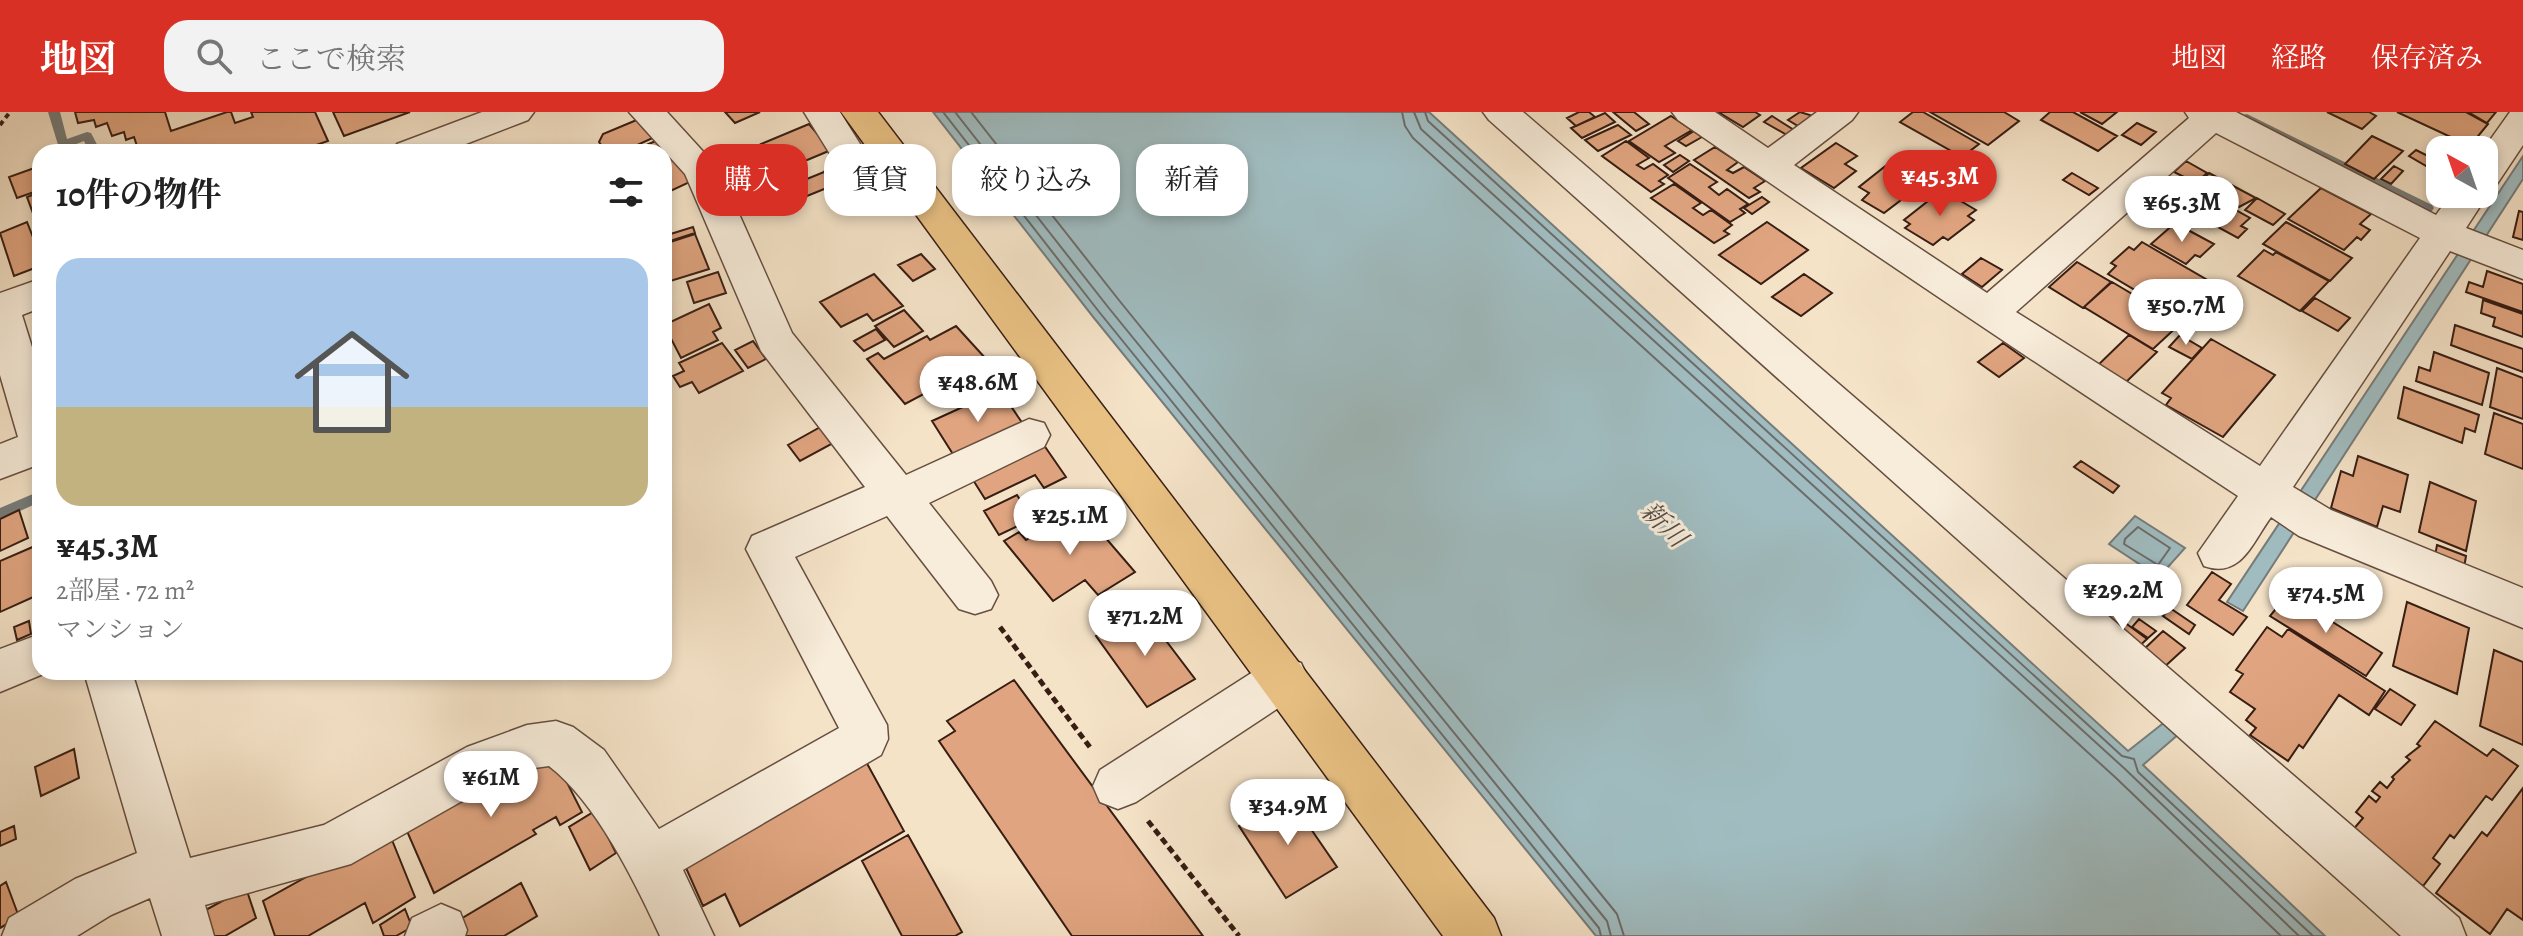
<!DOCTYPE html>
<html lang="ja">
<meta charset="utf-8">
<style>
:root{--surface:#fff;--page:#f2f2f2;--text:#222;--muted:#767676;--accent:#d93025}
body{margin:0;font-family:Alegreya,"Noto Serif JP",serif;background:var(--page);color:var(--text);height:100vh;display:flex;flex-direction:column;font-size:30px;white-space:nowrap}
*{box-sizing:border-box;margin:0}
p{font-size:26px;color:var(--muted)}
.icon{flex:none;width:44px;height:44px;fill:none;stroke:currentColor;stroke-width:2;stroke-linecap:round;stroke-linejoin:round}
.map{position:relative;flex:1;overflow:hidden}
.drawer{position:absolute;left:32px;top:32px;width:640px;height:536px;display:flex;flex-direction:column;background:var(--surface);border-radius:24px;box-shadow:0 4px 12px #0003}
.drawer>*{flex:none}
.guide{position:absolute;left:696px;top:32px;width:760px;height:72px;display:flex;gap:16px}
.needle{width:52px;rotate:320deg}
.controls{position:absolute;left:2426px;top:24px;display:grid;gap:16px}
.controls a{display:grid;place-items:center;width:72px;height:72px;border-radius:16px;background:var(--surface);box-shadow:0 4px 12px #0003;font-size:40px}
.price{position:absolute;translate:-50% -68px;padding:0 18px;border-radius:28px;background:#fff;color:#222;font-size:26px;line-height:52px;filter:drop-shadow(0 2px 4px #0008)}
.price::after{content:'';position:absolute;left:50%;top:48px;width:24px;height:18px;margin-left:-12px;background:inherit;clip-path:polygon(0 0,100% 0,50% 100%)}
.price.active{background:var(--accent);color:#fff}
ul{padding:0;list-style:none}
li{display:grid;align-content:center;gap:16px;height:424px;padding:0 24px}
li span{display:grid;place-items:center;height:248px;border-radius:24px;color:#555}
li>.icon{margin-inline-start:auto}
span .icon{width:144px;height:144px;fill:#fffc;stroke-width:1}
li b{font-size:34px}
h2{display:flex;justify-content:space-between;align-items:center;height:96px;padding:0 24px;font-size:34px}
.pill{padding:0 28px;border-radius:24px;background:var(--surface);box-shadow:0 4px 12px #0003;font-size:28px;line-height:72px}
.pill.active{background:var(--accent);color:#fff}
header{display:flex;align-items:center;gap:48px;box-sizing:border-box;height:112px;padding:0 40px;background:var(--accent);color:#fff}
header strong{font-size:38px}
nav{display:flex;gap:44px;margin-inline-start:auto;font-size:28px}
.search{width:560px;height:72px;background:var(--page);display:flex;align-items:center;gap:20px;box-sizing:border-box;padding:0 28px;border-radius:24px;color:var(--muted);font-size:30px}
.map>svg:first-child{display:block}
.water{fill:#a0bcc0;stroke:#767c7b;stroke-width:2}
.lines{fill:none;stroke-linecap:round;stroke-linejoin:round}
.shore{stroke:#6c6c6a;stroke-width:2}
.stream{fill:#767c7b;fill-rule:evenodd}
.building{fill:#e0a580;stroke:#371d13;stroke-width:2}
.minor-casing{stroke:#664e40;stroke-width:3}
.major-casing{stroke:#371d13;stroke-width:3}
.path-far1{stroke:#371d13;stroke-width:4;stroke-dasharray:5 4;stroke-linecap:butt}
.path{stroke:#371d13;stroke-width:5;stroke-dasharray:7 4;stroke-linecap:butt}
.minor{fill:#f8eddb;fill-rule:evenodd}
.major{fill:#eac284;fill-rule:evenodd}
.labels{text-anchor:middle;stroke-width:6;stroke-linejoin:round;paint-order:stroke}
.water-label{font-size:26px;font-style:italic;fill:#564d47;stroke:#f8eddb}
</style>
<header>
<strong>地図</strong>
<div class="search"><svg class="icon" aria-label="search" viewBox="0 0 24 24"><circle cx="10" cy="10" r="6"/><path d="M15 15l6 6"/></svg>ここで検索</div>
<nav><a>地図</a><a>経路</a><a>保存済み</a></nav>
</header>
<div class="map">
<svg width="2523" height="824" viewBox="0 0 2523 824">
<rect width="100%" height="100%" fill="#f5e3c8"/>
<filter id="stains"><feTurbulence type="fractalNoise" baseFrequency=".0025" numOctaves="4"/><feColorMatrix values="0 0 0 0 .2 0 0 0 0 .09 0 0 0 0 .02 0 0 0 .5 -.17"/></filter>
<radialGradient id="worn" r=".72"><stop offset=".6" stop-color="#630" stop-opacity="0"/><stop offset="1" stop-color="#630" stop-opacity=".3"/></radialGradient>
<path class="water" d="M933,0H1429L2128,639L2166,609L2180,621L2143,653L2325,824H1596L1094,206Z
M2523,44V67L2243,499L2227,490Z
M2135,404L2185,436L2159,465L2109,432Z"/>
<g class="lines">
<path class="shore" d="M943,0L1100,201L1599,816L1601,824
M955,0L1108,195L1607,809L1611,824
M971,0L1118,187L1617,802L1624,824
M1402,0L1405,14L1413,26L2116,666L2281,824
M1414,0L1421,17L2125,657L2299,824
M1425,0L1428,9L2122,644L2134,647L2138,660L2313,824
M2138,415L2170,436L2158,453L2124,432L2125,427Z"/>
<path class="stream" d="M48,0H60L67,27L87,20L91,21L101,40H89L84,29L63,37L59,36Z
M2247,2L2432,93L2434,96L2432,99H2424L2243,9V3Z
M40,379V390L0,408V396Z"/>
</g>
<path class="building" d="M75,0H165L171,19L227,0H231L235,11L253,5L251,0H315L328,29L296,40H139L134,25L126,28L124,20L112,24L107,11L96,15L94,8L78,11Z
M333,0H410L344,24Z
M725,0H760L735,11Z
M1579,0H1589L1595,5L1576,14L1567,6Z
M1613,0H1634L1649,12L1636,19Z
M1718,0H1755L1760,3L1743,15Z
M1800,0L1813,4L1798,14L1788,8Z
M1913,0H1923L1979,32L1962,45L1900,10Z
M1930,0H2004L2019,9L1988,33Z
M2050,0H2073L2117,24L2098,39L2041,8Z
M2080,0H2117L2102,12Z
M2327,0H2369L2376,4L2362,17Z
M2397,0H2466L2488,12L2470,34Z
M2468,0H2496L2487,11Z
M1605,1L1615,10L1582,26L1571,16Z
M1671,4L1692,18L1665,34L1675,41L1659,50L1629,29Z
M1772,4L1794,18L1787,23L1764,10Z
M639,7L655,25L622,40H606L599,30L603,22Z
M2137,11L2156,20L2141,33L2122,23Z
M809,12L831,38L781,59L761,32Z
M1618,13L1631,23L1598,39L1585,28Z
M1694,19L1702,25L1686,34L1678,29Z
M2372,24L2403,39L2374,67L2345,52Z
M658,28L692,69L664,82V40H630Z
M1626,29L1649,46L1637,53L1644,57L1653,52L1668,63L1659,69L1664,72L1651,80L1602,44Z
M1836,31L1857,44L1845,52L1856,59L1834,76L1801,56Z
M1715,35L1738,50L1727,58L1733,61L1744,55L1765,69L1754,76L1760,80L1749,86L1694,48Z
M2416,38L2440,50V62L2409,44Z
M1680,43L1689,49L1673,60L1664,53Z
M2186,49L2207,61L2196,71L2174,60Z
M1690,52L1717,70L1709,75L1719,83L1727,77L1748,92L1740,97L1745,101L1730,110L1668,66Z
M1888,52L1922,72L1884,101L1862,88L1869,81L1859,75Z
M40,54V78L17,86L9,65Z
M838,54L850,70L837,75L825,59Z
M2394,54L2403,59L2391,72L2381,67Z
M824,60L834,73L807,84L797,71Z
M2072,61L2098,76L2089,83L2063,68Z
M2209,61L2256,86L2239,95L2197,73Z
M1674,72L1701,91L1693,96L1703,103L1711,98L1732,113L1724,119L1729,122L1714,131L1651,86Z
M2171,72L2182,78L2189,72L2250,106L2241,114L2247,117L2238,126L2159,83Z
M2321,76L2371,102L2360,112L2370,118L2361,128L2357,125L2344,138L2288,107Z
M1942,78L1976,98L1968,104L1974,108L1948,128L1943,125L1933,133L1905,116L1910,112L1904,108Z
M40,80V102L34,104L27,85Z
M2151,82L2184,100L2168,114L2135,96Z
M1762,85L1769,90L1752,102L1744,96Z
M2257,86L2285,102L2273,113L2245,98Z
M2519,99L2523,100V128L2513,125Z
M27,110L40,143V154L14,164L0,121Z
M1767,110L1808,138L1761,172L1719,143Z
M2286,110L2352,146L2330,169L2263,132Z
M2175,111L2214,132L2200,145L2195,143L2186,152L2151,132Z
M693,115L695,121L664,131V124Z
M695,122L709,157L664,171V132Z
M2142,130L2216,173L2182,206L2108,162L2116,154L2111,151L2129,135L2134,138Z
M2264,138L2273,143L2276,140L2329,169L2300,199L2238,164Z
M921,142L935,157L913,169L898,153Z
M1981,146L2002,158L1982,175L1962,162Z
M2077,150L2111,170L2083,196L2049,175Z
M2487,159L2523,172V200L2466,180L2469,170L2483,175Z
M718,160L726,181L694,191L687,170Z
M874,162L903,194L873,209L867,202L841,215L820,190Z
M1804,162L1832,181L1801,204L1772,185Z
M2112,170L2181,211L2153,237L2084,195Z
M2315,186L2350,206L2338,219L2302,199Z
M2483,188L2523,202V225L2493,214L2495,206L2481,201Z
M709,192L721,216L713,220L718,228L681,246L664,213Z
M904,198L923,219L894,235L875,214Z
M2455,213L2523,237V260L2451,233Z
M956,214L997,259L983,266L976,259L951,273L948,269L905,292L867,247L878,241L884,247L927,224L930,228Z
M876,217L885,228L864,239L854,229Z
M2129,223L2157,240L2122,274L2094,257Z
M2180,223L2202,236L2192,247L2169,235Z
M2211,227L2275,263L2223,325L2166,293L2171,286L2162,281Z
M753,229L766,247L748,256L735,238Z
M722,231L743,259L699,281L692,270L680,275L673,264L684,259L679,251Z
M2003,231L2024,246L1999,265L1978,250Z
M2434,240L2489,261L2482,293L2416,269L2419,255L2430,259Z
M2497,256L2523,266V307L2490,295Z
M2404,275L2479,303L2475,320L2465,316L2462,331L2398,306Z
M1000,278L1025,315L956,347L932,309Z
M2494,301L2523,312V357L2485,342Z
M824,313L837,329L800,349L788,333Z
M1039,326L1066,365L1044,376L1035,363L985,387L968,360Z
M2358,344L2408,363L2400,400L2383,394L2377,415L2331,396L2341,359L2353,364Z
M2081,349L2119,374L2113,381L2074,355Z
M2430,370L2476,389L2466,439L2419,420Z
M1017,383L1032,407L999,423L984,399Z
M19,398L28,426L0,439V407Z
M1067,403L1073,411L1086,403L1135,460L1098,483L1085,468L1053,489L1004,429L1019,420L1026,428Z
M2437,433L2466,444L2464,456L2435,444Z
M35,434L40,453V482L0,500V449Z
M2212,460L2231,472L2219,488L2247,505L2233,523L2187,493Z
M2288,482L2382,541L2366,564L2270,504Z
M2407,490L2469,516L2457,582L2393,554Z
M2170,496L2195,513L2189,522L2163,504Z
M1142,497L1195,567L1147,595L1096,524Z
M2112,501L2147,527L2134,539L2100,512Z
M2139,507L2156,519L2148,526L2132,515Z
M29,509L31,522L17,528L14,515Z
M2267,515L2282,525L2288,517L2385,579L2369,603L2339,583L2303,636L2299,633L2288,649L2250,623L2256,616L2246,608L2255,597L2230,580L2243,562L2236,558Z
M2163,519L2185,536L2161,558L2139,542Z
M2494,538L2523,550V633L2480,614Z
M1014,568L1203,824H1072L939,629L955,619L947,609Z
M2390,577L2415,593L2401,613L2375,597Z
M2435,609L2487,644L2493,637L2518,654L2492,688L2486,684L2454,726L2450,723L2433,746L2440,752L2423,774L2351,720L2363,706L2356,700L2369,684L2376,690L2380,685L2372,679L2380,670L2387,676L2394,667L2392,665L2410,648L2406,645L2420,634L2417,632Z
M74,637L79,666L41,684L35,655Z
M554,645L582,700L560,713L556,705L533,718L536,722L434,781L406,717L503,655Z
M864,646L904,719L740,814L725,782L703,794L682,747Z
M2523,676V808L2507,797L2490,822L2436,781L2482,720L2487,724Z
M1289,685L1337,755L1286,786L1239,714Z
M595,699L616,741L590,758L569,715Z
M14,714L16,727L0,734V720Z
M908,723L962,820L955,824H902L862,749Z
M392,728L415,785L373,811L365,791L308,824H275L263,789L364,733Z
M6,770L19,805L0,816V774Z
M521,771L537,804L504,824H447L444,817Z
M246,776L256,806L225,824H210L202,800Z
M405,797L412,815L396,824H384L380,813Z"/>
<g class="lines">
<g class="minor-casing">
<path id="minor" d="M482,0H534L528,8L445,40H392L397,32Z
M629,0H667L719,57L792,221L906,363L1029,307L1044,311L1050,323L1044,335L929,391L991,469L998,483L991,497L975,502L959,497L887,404L795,445L887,613L888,627L881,643L683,758L714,824H660C635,770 596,690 549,654L527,657L501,667L351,752L205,793L214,824H162L150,786L111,803L77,824H2L9,806L75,767L137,741L84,560H132L190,746L324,713L467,635L527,613L556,609L573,615L604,638L659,717L839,616L746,437L752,424L865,375L761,239L685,62Z
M804,0H840L882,67L877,76L864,79L851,76Z
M1483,0H1523L2459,806L2466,824H2401L1489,8Z
M1672,0H1715L1768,36L1817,0H1858L1852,8L1794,53L1987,181L2189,6L2185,0H2236L2436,103L2451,82H2484L2483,38L2510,0H2523V33L2497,72L2484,75L2488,82L2466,116L2523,138V167L2450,139L2293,375L2331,398L2523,476V516L2299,424L2271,405C2252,431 2241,467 2204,454L2198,441L2238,384C2050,261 1863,135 1678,8ZM2216,21L2420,126L2260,354L2016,200Z
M40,167V196L22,203L40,261V352L0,367V332L18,325L0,263V181Z
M40,522V560H48L0,580V537Z
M1284,545L1301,551L1308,566L1301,581L1136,690L1118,697L1100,690L1093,674L1100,658L1267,551Z
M441,792L460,800L467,818L465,824H405L412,806Z"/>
</g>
<g class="major-casing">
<path id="major" d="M841,0H878L1494,806L1501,824H1443Z"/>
</g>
<path class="path-far1" d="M0,13L10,0"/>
<path class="path" d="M1000,515L1092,638
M1148,709L1239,824"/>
<use href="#minor" class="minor"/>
<use href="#major" class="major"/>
</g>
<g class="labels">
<g class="water-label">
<text transform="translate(1664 412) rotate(45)" y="9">新川</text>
</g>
</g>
<rect width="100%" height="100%" filter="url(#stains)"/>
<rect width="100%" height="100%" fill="url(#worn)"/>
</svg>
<div class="controls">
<a><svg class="needle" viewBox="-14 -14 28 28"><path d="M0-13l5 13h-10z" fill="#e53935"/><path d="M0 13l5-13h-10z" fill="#767676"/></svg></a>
</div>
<b class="price active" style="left:1940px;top:106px">¥45.3M</b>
<b class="price" style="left:2182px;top:132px">¥65.3M</b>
<b class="price" style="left:2186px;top:235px">¥50.7M</b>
<b class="price" style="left:978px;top:312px">¥48.6M</b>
<b class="price" style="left:1070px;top:445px">¥25.1M</b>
<b class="price" style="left:2123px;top:520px">¥29.2M</b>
<b class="price" style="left:2326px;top:523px">¥74.5M</b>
<b class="price" style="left:1145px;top:546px">¥71.2M</b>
<b class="price" style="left:491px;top:707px">¥61M</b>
<b class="price" style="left:1288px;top:735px">¥34.9M</b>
<div class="guide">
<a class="pill active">購入</a>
<a class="pill">賃貸</a>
<a class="pill">絞り込み</a>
<a class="pill">新着</a>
</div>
<section class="drawer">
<h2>10件の物件<svg class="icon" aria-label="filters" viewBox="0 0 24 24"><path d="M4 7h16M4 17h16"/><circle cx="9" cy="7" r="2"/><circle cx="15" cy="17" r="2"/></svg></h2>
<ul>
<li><span style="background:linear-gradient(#a9c7e8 60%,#c2b280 0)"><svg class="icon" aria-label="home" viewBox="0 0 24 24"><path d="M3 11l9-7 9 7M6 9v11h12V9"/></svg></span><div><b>¥45.3M</b><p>2部屋 · 72 m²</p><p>マンション</p></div></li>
</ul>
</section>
</div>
